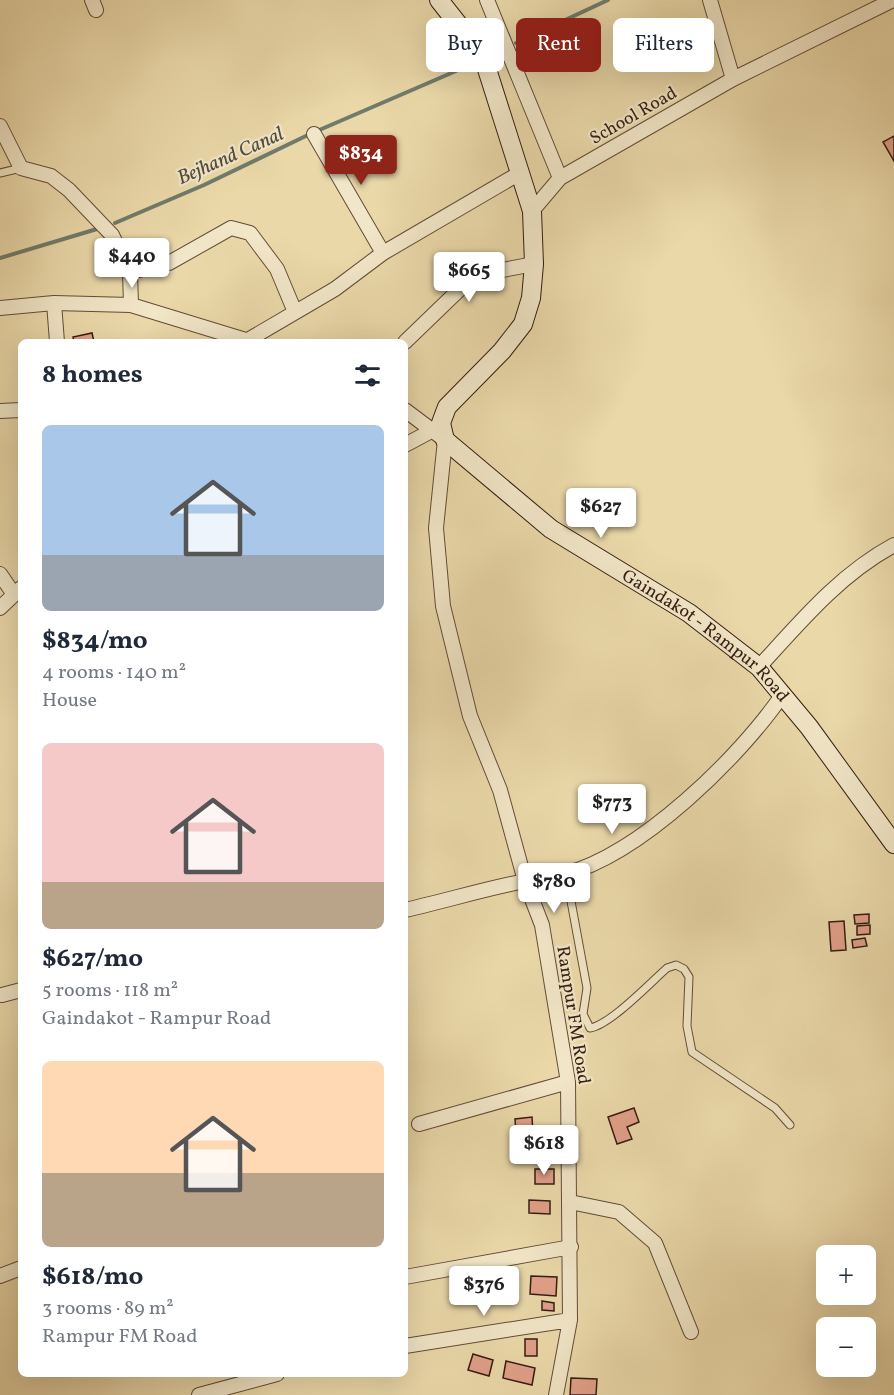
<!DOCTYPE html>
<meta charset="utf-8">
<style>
:root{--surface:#fff;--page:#f2f2f3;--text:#1f2937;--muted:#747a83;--accent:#8f2418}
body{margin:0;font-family:Vollkorn,serif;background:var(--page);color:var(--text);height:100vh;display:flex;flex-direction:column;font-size:22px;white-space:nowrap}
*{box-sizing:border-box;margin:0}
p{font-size:20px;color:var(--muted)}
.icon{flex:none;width:33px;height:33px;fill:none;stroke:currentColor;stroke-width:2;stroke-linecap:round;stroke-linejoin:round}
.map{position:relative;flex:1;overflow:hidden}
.side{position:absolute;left:18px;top:339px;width:390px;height:1038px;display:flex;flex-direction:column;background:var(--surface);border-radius:9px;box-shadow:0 6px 24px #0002}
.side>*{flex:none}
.hud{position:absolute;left:426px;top:18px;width:378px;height:54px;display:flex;gap:12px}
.tools{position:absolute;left:816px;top:1245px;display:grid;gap:12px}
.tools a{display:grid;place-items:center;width:60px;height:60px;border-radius:9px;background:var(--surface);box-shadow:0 6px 24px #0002;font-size:30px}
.price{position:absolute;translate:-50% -51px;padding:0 14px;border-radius:6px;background:#fff;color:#222;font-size:20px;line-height:39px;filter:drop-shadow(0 2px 3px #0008)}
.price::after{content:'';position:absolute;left:50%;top:36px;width:18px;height:14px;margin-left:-9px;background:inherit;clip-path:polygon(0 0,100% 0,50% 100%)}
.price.selected{background:var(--accent);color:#fff}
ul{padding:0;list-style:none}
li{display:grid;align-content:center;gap:12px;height:318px;padding:0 24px}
li span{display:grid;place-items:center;height:186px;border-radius:9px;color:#555}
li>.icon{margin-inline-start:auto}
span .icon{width:108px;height:108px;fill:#fffc;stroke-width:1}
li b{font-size:26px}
h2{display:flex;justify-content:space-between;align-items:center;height:72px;padding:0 24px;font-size:26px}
.pill{padding:0 21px;border-radius:9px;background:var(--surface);box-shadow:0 6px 24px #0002;font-size:21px;line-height:54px}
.pill.selected{background:var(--accent);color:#fff}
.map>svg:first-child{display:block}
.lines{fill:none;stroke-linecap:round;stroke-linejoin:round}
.stream{stroke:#707b6c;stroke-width:4}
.building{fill:#e2a08a;stroke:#341d11;stroke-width:1.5}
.lane-casing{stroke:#624c37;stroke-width:9}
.street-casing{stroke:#624c37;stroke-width:16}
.secondary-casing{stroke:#341d11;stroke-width:20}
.lane{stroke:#f1e6c7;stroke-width:7}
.street{stroke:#f1e6c7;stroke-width:14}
.secondary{stroke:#f1e6c7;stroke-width:18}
.labels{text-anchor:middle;stroke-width:4.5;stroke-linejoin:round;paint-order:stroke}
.street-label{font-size:18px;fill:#341d11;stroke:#f1e6c7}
.water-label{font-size:20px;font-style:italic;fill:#524c3f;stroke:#f1e6c7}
</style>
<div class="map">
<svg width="894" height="1395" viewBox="0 0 894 1395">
<rect width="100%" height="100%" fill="#ead8a9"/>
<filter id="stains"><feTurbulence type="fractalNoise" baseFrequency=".00333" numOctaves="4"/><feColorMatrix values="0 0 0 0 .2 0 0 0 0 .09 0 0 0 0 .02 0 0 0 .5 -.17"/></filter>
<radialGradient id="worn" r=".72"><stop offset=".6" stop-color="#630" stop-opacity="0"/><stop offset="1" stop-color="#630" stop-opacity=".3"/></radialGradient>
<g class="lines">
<path class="stream" d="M516,43L608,0
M317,131L456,71
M115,223L204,185L310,134
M0,258L97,229"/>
</g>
<path class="building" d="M894,136V161L883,142Z
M92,333L94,342H74L73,337Z
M869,914V923L855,924L854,915Z
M844,921L846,950L831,951L829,922Z
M870,925V934L857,935V926Z
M865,938L867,946L853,948L852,940Z
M634,1108L639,1122L627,1127L632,1139L617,1144L608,1117Z
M532,1117L533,1133L516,1135L515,1119Z
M535,1169H554V1184H535Z
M529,1200L550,1201V1214L529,1213Z
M531,1276L557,1277L556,1296L530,1294Z
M542,1301L554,1303V1311L542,1310Z
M525,1339H537V1356H525Z
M473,1354L493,1360L489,1376L468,1370Z
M506,1361L535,1368L532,1385L503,1378Z
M571,1378L597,1379L596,1395H570Z"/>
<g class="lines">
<g class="lane-casing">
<path id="lane" d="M0,173L21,168
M566,874L587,988L583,1014L590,1028C610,1025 650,983 667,968L676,965L684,969L689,977L687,1026L692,1052L775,1108L790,1125"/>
</g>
<g class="street-casing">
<path id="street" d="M92,0L96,10
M487,0L560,178
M710,0L733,79
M0,126L21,168L51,176L69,190L112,235L130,272L131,305
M314,134L383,253
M532,211L560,178L733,79L893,0
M130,272L169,263L231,228L250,233L277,269L295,312
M54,303L57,342
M0,308L54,303L131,305L252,342
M248,340L335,289L383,253L520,173
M405,342L461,288L497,271L534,264
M405,410L445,440L436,528L443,606L470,716L500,790L525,881L542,925L568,1082L570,1320L556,1395
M0,411L21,410
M405,445L433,430
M0,574L13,593
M0,608L21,588
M759,667C800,622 840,574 894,545
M405,910C445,901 484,889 525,881C538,878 552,878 565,874C641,854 740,757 783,694
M2,995L21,990
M419,1124L568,1082
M570,1202L619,1212L655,1243L691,1332
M0,1276L21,1268
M405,1277L571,1247
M405,1346L570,1320
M199,1395L277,1374"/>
</g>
<g class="secondary-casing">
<g id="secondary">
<path id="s1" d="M439,0L473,43L486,66L532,211L534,264L531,298L523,324L502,351L447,407L441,423L445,440L551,529L689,613L759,667L809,727L894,844"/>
</g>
</g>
<use href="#lane" class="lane"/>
<use href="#street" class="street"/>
<use href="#secondary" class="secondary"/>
</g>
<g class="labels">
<g class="street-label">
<text transform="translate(633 115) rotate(-30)" y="6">School Road</text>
<text dy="6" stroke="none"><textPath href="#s1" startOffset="822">Gaindakot - Rampur Road</textPath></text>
<text transform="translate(574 1015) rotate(81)" y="6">Rampur FM Road</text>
</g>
<g class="water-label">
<text transform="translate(230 155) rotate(-24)" y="7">Bejhand Canal</text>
</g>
</g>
<rect width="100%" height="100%" filter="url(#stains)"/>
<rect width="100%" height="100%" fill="url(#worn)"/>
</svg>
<div class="tools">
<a>+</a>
<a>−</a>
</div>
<b class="price selected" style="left:361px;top:186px">$834</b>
<b class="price" style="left:132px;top:289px">$440</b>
<b class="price" style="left:469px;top:303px">$665</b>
<b class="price" style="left:601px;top:539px">$627</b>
<b class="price" style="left:612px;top:835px">$773</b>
<b class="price" style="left:554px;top:914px">$780</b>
<b class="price" style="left:544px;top:1176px">$618</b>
<b class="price" style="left:484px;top:1317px">$376</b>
<div class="hud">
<a class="pill">Buy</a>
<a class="pill selected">Rent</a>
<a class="pill">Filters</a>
</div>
<section class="side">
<h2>8 homes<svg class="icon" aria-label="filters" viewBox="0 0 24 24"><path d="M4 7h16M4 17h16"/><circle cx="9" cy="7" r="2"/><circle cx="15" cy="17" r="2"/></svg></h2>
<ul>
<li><span style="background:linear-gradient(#a9c7e8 70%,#9aa5b1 0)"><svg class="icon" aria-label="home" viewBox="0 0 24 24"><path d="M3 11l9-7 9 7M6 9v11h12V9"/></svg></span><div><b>$834/mo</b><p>4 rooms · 140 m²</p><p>House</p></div></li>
<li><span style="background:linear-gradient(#f6c9c9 75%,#b9a48a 0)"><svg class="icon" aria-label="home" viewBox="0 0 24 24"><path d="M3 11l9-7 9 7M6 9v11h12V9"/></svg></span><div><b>$627/mo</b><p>5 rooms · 118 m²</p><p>Gaindakot - Rampur Road</p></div></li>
<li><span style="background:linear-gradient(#ffd9b3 60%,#b9a48a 0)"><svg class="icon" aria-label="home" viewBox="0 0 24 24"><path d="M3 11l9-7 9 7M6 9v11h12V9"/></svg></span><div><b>$618/mo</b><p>3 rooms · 89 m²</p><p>Rampur FM Road</p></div></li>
</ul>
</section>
</div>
